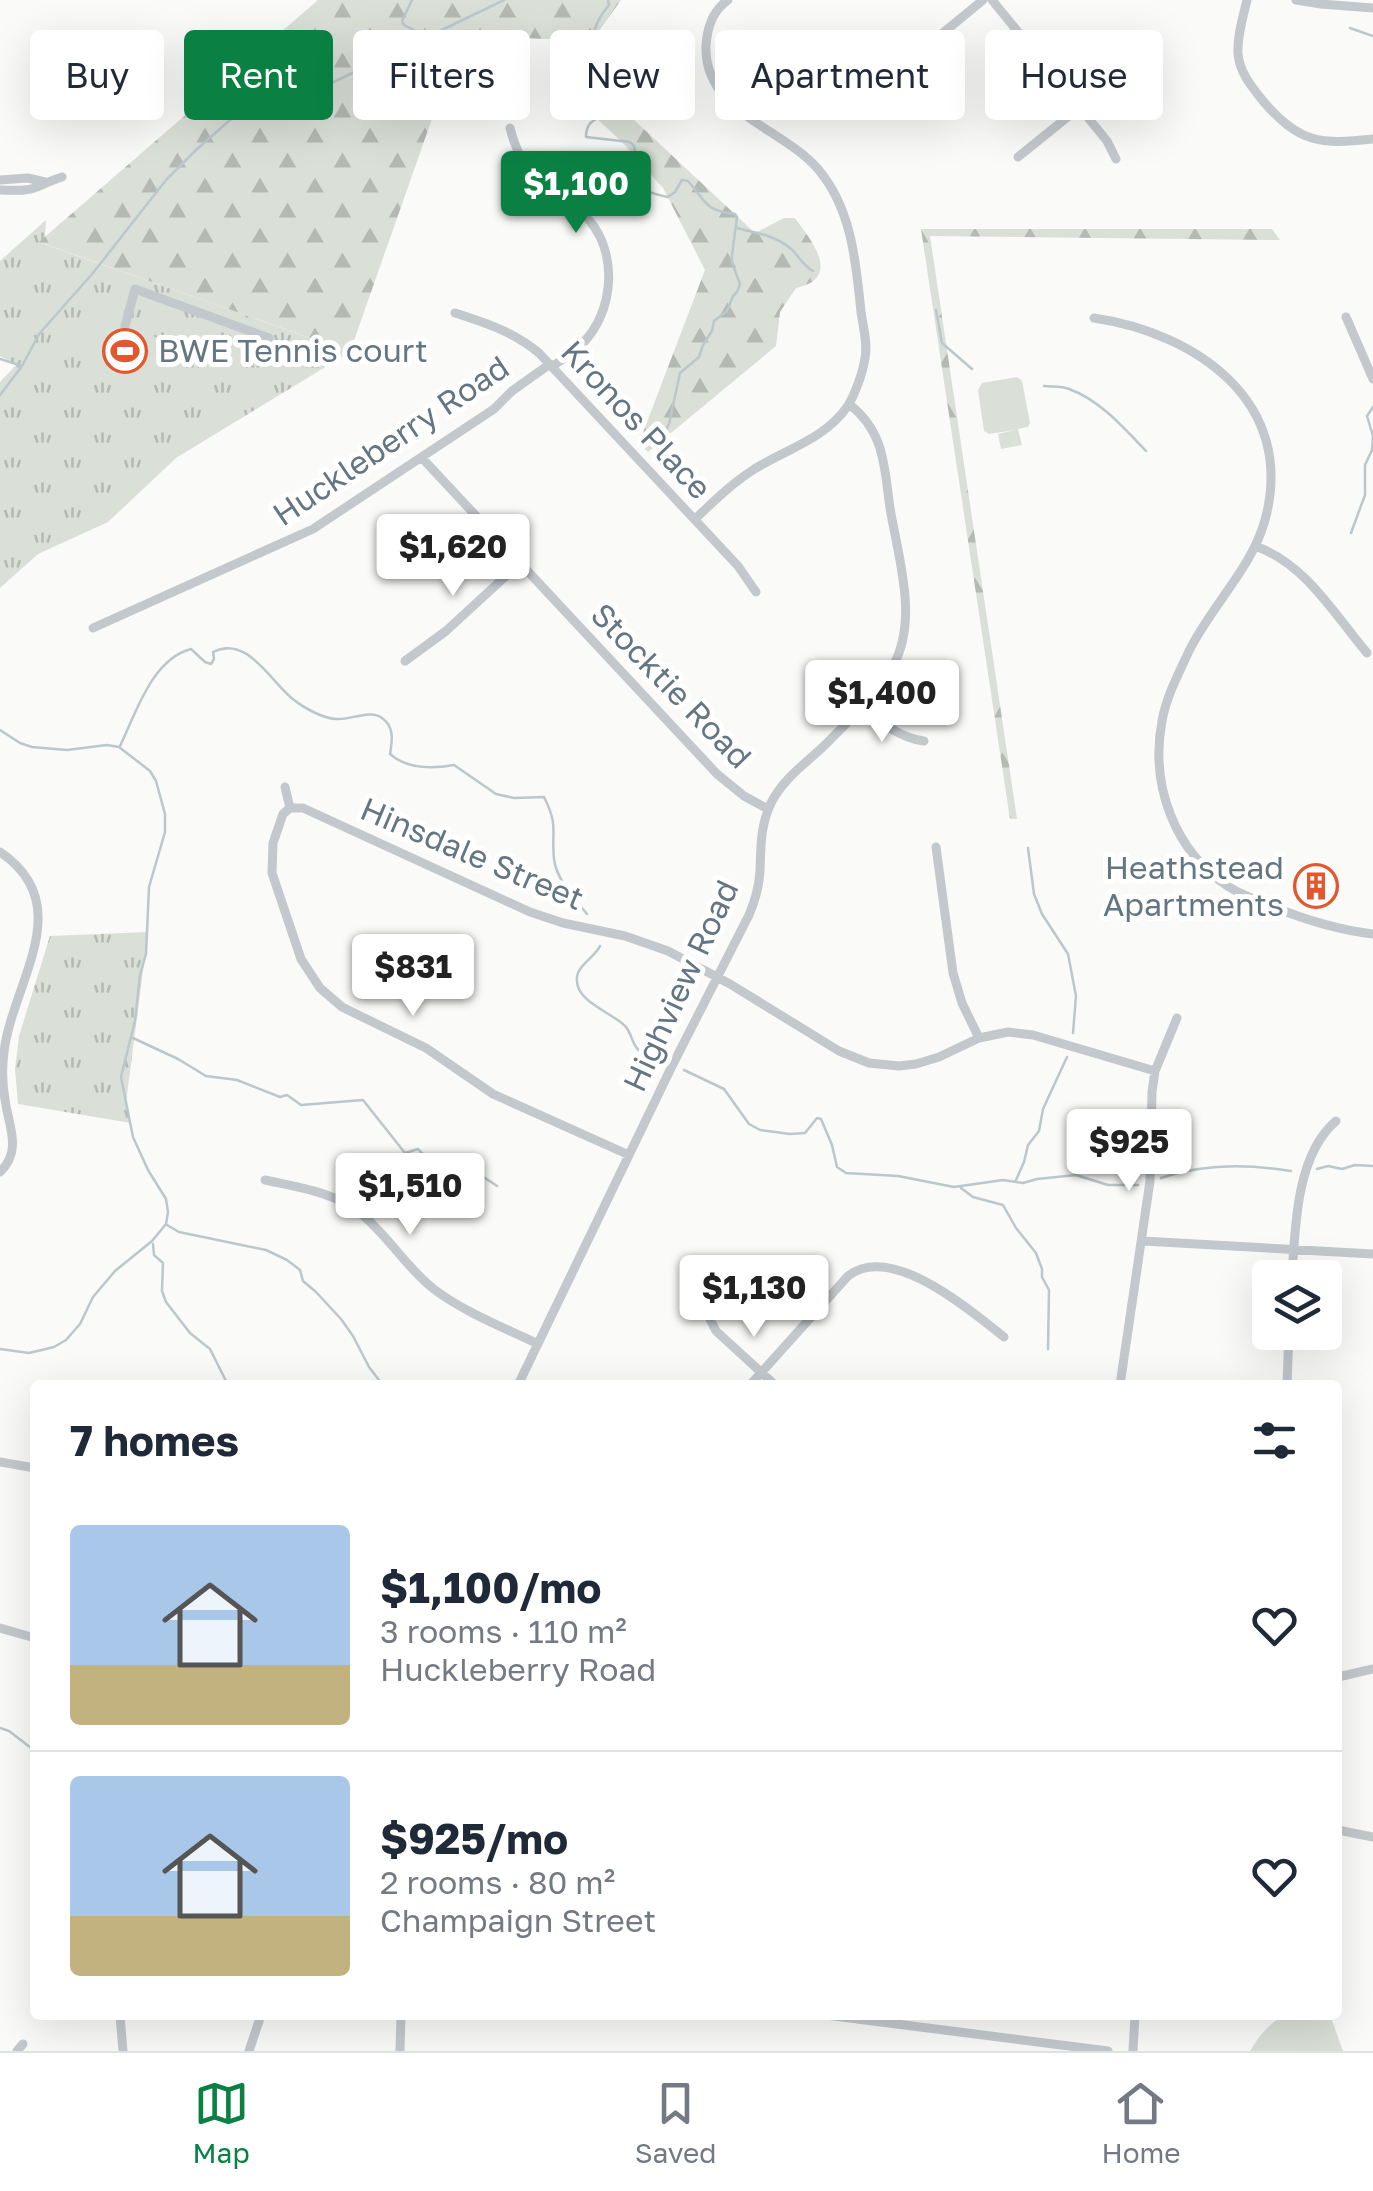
<!DOCTYPE html>
<meta charset="utf-8">
<style>
:root{--surface:#fff;--page:#f2f2f3;--text:#1f2937;--muted:#747a83;--line:#e0e1e3;--accent:#0b8043}
body{margin:0;font-family:"Golos Text",sans-serif;background:var(--page);color:var(--text);height:100vh;display:flex;flex-direction:column;font-size:38px;white-space:nowrap}
*{box-sizing:border-box;margin:0}
p{font-size:32px;color:var(--muted)}
.icon{flex:none;width:55px;height:55px;fill:none;stroke:currentColor;stroke-width:2;stroke-linecap:round;stroke-linejoin:round}
.map{position:relative;flex:1;overflow:hidden}
.details{position:absolute;left:30px;top:1380px;width:1312px;height:640px;display:flex;flex-direction:column;background:var(--surface);border-radius:10px;box-shadow:0 10px 40px #0002}
.details>*{flex:none}
.hud{position:absolute;left:30px;top:30px;width:1315px;height:90px;display:flex;gap:20px}
.tools{position:absolute;left:1252px;top:1260px;display:grid;gap:20px}
.tools a{display:grid;place-items:center;width:90px;height:90px;border-radius:10px;background:var(--surface);box-shadow:0 10px 40px #0002;font-size:50px}
.price{position:absolute;translate:-50% -85px;padding:0 22px;border-radius:10px;background:#fff;color:#222;font-size:32px;line-height:65px;filter:drop-shadow(0 2px 5px #0008)}
.price::after{content:'';position:absolute;left:50%;top:60px;width:30px;height:22px;margin-left:-15px;background:inherit;clip-path:polygon(0 0,100% 0,50% 100%)}
.price.current{background:var(--accent);color:#fff}
ul{padding:0;list-style:none}
li{display:flex;align-items:center;gap:30px;height:250px;padding:0 40px}
li+li{border-top:2px solid var(--line)}
li span{display:grid;place-items:center;flex:none;width:280px;height:200px;border-radius:10px;color:#555}
li>.icon{margin-inline-start:auto}
span .icon{width:120px;height:120px;fill:#fffc;stroke-width:1}
li b{font-size:42px}
h2{display:flex;justify-content:space-between;align-items:center;height:120px;padding:0 40px;font-size:42px}
.chip{padding:0 35px;border-radius:10px;background:var(--surface);box-shadow:0 10px 40px #0002;font-size:35px;line-height:90px}
.chip.current{background:var(--accent);color:#fff}
.tabs{display:flex;justify-content:space-around;align-items:center;height:140px;border-top:2px solid var(--line);background:var(--surface);font-size:28px;color:var(--muted)}
.tabs a{display:grid;justify-items:center;gap:5px}
.tabs .current{color:var(--accent)}
.map>svg:first-child{display:block}
.grass{fill:url(#grass-tufts)}
.forest{fill:url(#forest-firs)}
.pitch{fill:#dadfd7}
.lines{fill:none;stroke-linecap:round;stroke-linejoin:round}
.stream{stroke:#bbc7cb;stroke-width:2.5}
.street{stroke:#c3c8cc;stroke-width:9}
.labels{text-anchor:middle;stroke-width:10;stroke-linejoin:round;paint-order:stroke}
.poi-label{font-size:32px;fill:#657683;stroke:#fff;text-anchor:start}
.street-label{font-size:32px;fill:#657683;stroke:#fff}
</style>
<div class="map">
<svg width="1373" height="2051" viewBox="0 0 1373 2051">
<defs>
<pattern id="grass-tufts" width="24" height="20" patternUnits="userSpaceOnUse" patternTransform="scale(2.5)"><rect width="24" height="20" fill="#dadfd7"/><path d="M3 7l-1-3M5 7V3M7 7l1-3M15 17l-1-3M17 17v-4M19 17l1-3" fill="none" stroke="#b4b9b4"/></pattern>
<pattern id="forest-firs" width="22" height="20" patternUnits="userSpaceOnUse" patternTransform="scale(2.5)"><rect width="22" height="20" fill="#dadfd7"/><path d="M5 1l3.5 6h-7zM16 11l3.5 6h-7z" fill="#b4b9b4"/></pattern>
</defs>
<rect width="100%" height="100%" fill="#fafaf8"/>
<path class="grass" d="M46,220L45,237L41,243L350,352L176,458L108,522L38,554L0,588V382L16,365L0,356V261Z
M148,932L126,1103L131,1123L18,1104L15,1069L19,1036L50,936Z"/>
<path class="forest" d="M318,0H621L599,31L616,103L755,233L784,218H795C811,240 843,278 796,288L780,312L776,346L648,452L639,443L705,270L663,188L622,142L593,115L573,40L498,37L491,39L453,59L350,352L39,242Z
M921,229H1272L1280,240L930,236L1017,819H1010Z"/>
<path class="pitch" d="M102,317L171,343L151,391L77,360Z
M1017,377L1022,381L1030,423L1028,427L1018,429L1022,445L1001,449L998,434L1015,430L989,434L984,431L978,390L982,383Z
M1287,2015H1330L1343,2051H1250C1259,2036 1270,2021 1287,2015Z"/>
<g class="lines">
<path class="stream" d="M412,0L402,21L404,25L414,30L413,41
M608,0L609,5C572,49 611,65 607,106C605,121 586,115 586,137L630,142L634,146L637,162L627,168L623,174C634,187 652,194 668,197L675,192L682,180L688,181C705,200 704,211 735,214L737,217L732,255V263L740,284L737,292L733,296L727,311L714,321L712,331L703,345L699,357L680,373L669,424L662,438
M1350,28L1373,36
M737,228C756,233 774,235 790,248C800,256 800,263 813,271
M936,310L942,343L972,369
M0,359L22,366
M1044,386C1052,387 1061,386 1069,389C1100,400 1124,428 1146,451
M0,395L22,366L39,334L93,273L166,180L196,150L231,119L248,111L317,90L504,0
M1351,533L1365,495V465L1372,450L1373,436L1367,416L1373,407
M0,730L20,743L32,747L67,750L107,745L119,747L150,771L156,781L165,814V832L149,887L146,954L140,975L135,1021L121,1077L133,1137L148,1170L166,1199L168,1212L166,1224L152,1241L115,1271L93,1297L80,1324L66,1340L54,1347L29,1353L0,1349
M120,746C136,713 152,659 191,649L205,662L211,664L214,659L213,652C248,634 272,684 294,700C304,708 324,719 337,719C350,720 371,709 382,718C395,727 392,741 390,754C407,769 432,769 454,765L496,794L514,798L544,797C559,827 551,830 554,859C556,879 575,899 587,914
M1028,848L1034,894L1042,914L1068,954L1076,996L1073,1033
M600,946C595,957 578,965 577,977C574,1002 612,1012 625,1026C631,1032 631,1040 636,1047C641,1055 654,1058 663,1062
M133,1038L178,1059L206,1076L237,1080L280,1097L287,1095L301,1105L363,1100L405,1153L418,1149C436,1169 436,1164 460,1167C472,1169 487,1179 497,1186
M684,1070L724,1089L749,1124L760,1130L790,1134L805,1133L817,1118L821,1119L832,1145L837,1167L846,1173L898,1176L954,1187L1003,1180L1023,1183L1037,1179L1076,1175L1108,1185H1138
M1317,1169L1328,1166L1342,1169L1355,1165L1373,1166
M1161,1178C1202,1164 1248,1164 1291,1171
M1016,1180L1024,1162L1028,1145L1039,1131L1043,1109L1067,1057
M961,1188L973,1197L1003,1205L1016,1228L1036,1253L1042,1269V1277L1049,1290L1048,1349
M167,1225L179,1232L266,1250L287,1260L300,1270L303,1281L316,1292L341,1319L353,1336L369,1367L382,1384
M153,1244L154,1255L163,1263L162,1291L166,1302L190,1333L210,1349L228,1385
M0,1728L9,1731L35,1751"/>
<path class="street" d="M992,0L1107,141L1116,159
M1247,0C1243,17 1237,36 1238,54C1240,73 1251,86 1263,101C1299,143 1320,145 1373,139
M1296,0L1321,4L1373,8
M916,55L983,0
M510,128C517,156 528,173 552,191C565,201 578,208 589,220C618,254 614,311 583,343C574,352 562,359 552,367
M1018,157L1080,107
M0,180L28,178L45,182
M0,190C12,190 26,192 37,187C45,184 52,180 62,177
M455,313C486,323 514,332 539,353L738,566L756,592
M1346,317L1373,379
M1094,318C1196,333 1297,402 1265,520C1252,568 1211,606 1189,651C1179,673 1166,697 1162,721C1150,785 1174,851 1229,887C1242,895 1257,900 1271,906C1303,919 1338,930 1373,934
M125,326L135,289L269,338
M422,458L717,774L744,796L768,809
M695,519C713,502 731,484 753,470C784,450 825,439 847,407C855,395 863,372 865,358C868,344 863,326 861,312C856,263 852,209 818,169C781,127 704,112 706,46C707,28 712,11 728,0
M1255,546C1305,563 1334,614 1367,653
M93,628L313,529L494,409L512,391L550,364
M405,661L446,631L520,563
M865,705C879,723 901,738 924,741
M285,787L290,808
M290,808H303L530,912L563,923L625,936L668,951L730,984L839,1051L869,1063L899,1066L916,1064L939,1057L979,1038L1008,1032L1033,1035L1155,1071
M290,808L283,814L273,843L272,873L301,959L320,988L342,1007L426,1048L493,1094L629,1155
M936,847L953,973L962,1003L979,1038
M0,852C79,905 12,983 4,1052C2,1067 2,1083 5,1099C8,1125 23,1150 0,1172
M265,1180C297,1187 334,1192 360,1213C388,1235 406,1268 435,1290C466,1313 503,1327 538,1344
M1143,1241L1373,1254
M1292,1278C1295,1228 1296,1155 1336,1121
M706,1311L716,1331L775,1385
M518,1385L672,1066L749,915C755,901 759,887 760,871C761,847 760,826 771,803C784,777 808,762 828,742C851,718 877,696 893,666C919,619 898,557 890,508C884,466 885,432 849,404
M750,1385L848,1276C891,1242 970,1310 1004,1337
M1120,1385L1150,1181L1152,1092L1155,1071L1177,1018
M1287,1385L1289,1332
M0,1462L35,1468
M0,1628L35,1638
M1338,1677L1373,1669
M1338,1830L1373,1837
M120,2015L123,2051
M826,2015L1108,2051
M17,2051L23,2044
M249,2051L261,2015
M400,2051L401,2015
M1133,2051L1135,2015"/>
</g>
<defs>
<g id="stadium-ring" transform="scale(2.25)"><circle r="9.5" fill="#fff" stroke="#e4572e" stroke-width="1.5"/><path d="M0-5a6.5 5 0 1 0 0 10a6.5 5 0 1 0 0-10ZM-3.5-1.8h7v3.6h-7Z" fill="#e4572e"/></g>
<g id="building-ring" transform="scale(2.25)"><circle r="9.5" fill="#fff" stroke="#e4572e" stroke-width="1.5"/><path d="M-4-6H4V6H1V3H-1V6H-4ZM-2.5-4.3h1.7v1.8h-1.7ZM.8-4.3h1.7v1.8H.8ZM-2.5-1h1.7V.8h-1.7ZM.8-1h1.7V.8H.8Z" fill="#e4572e"/></g>
</defs>
<g fill-rule="evenodd">
<use href="#stadium-ring" x="125" y="351"/>
<use href="#building-ring" x="1316" y="886"/>
</g>
<g class="labels">
<g class="poi-label">
<text x="158" y="362">BWE Tennis court</text>
<text x="1284" y="879" text-anchor="end">Heathstead<tspan x="1284" dy="37">Apartments</tspan></text>
</g>
<g class="street-label">
<text transform="translate(636 420) rotate(47)" y="11">Kronos Place</text>
<text transform="translate(391 441) rotate(-34)" y="11">Huckleberry Road</text>
<text transform="translate(671 686) rotate(46)" y="11">Stocktie Road</text>
<text transform="translate(472 854) rotate(23)" y="11">Hinsdale Street</text>
<text transform="translate(681 986) rotate(-65)" y="11">Highview Road</text>
</g>
</g>
</svg>
<div class="tools">
<a><svg class="icon" aria-label="layers" viewBox="0 0 24 24"><path d="M12 4l9 5-9 5-9-5zM3 14l9 5 9-5"/></svg></a>
</div>
<b class="price current" style="left:576px;top:236px">$1,100</b>
<b class="price" style="left:453px;top:599px">$1,620</b>
<b class="price" style="left:882px;top:745px">$1,400</b>
<b class="price" style="left:413px;top:1019px">$831</b>
<b class="price" style="left:1129px;top:1194px">$925</b>
<b class="price" style="left:410px;top:1238px">$1,510</b>
<b class="price" style="left:754px;top:1340px">$1,130</b>
<div class="hud">
<a class="chip">Buy</a>
<a class="chip current">Rent</a>
<a class="chip">Filters</a>
<a class="chip">New</a>
<a class="chip">Apartment</a>
<a class="chip">House</a>
</div>
<section class="details">
<h2>7 homes<svg class="icon" aria-label="filters" viewBox="0 0 24 24"><path d="M4 7h16M4 17h16"/><circle cx="9" cy="7" r="2"/><circle cx="15" cy="17" r="2"/></svg></h2>
<ul>
<li><span style="background:linear-gradient(#a9c7e8 70%,#c2b280 0)"><svg class="icon" aria-label="home" viewBox="0 0 24 24"><path d="M3 11l9-7 9 7M6 9v11h12V9"/></svg></span><div><b>$1,100/mo</b><p>3 rooms · 110 m²</p><p>Huckleberry Road</p></div><svg class="icon" aria-label="heart" viewBox="0 0 24 24"><path d="M12 20l-8-8c-3-5 5-10 8-4 3-6 11-1 8 4z"/></svg></li>
<li><span style="background:linear-gradient(#a9c7e8 70%,#c2b280 0)"><svg class="icon" aria-label="home" viewBox="0 0 24 24"><path d="M3 11l9-7 9 7M6 9v11h12V9"/></svg></span><div><b>$925/mo</b><p>2 rooms · 80 m²</p><p>Champaign Street</p></div><svg class="icon" aria-label="heart" viewBox="0 0 24 24"><path d="M12 20l-8-8c-3-5 5-10 8-4 3-6 11-1 8 4z"/></svg></li>
</ul>
</section>
</div>
<nav class="tabs">
<a class="current"><svg class="icon" aria-label="map" viewBox="0 0 24 24"><path d="M3 6l6-2 6 2 6-2v14l-6 2-6-2-6 2zM9 4v14M15 6v14"/></svg>Map</a>
<a><svg class="icon" aria-label="saved" viewBox="0 0 24 24"><path d="M7 4h10v16l-5-4-5 4z"/></svg>Saved</a>
<a><svg class="icon" aria-label="home" viewBox="0 0 24 24"><path d="M3 11l9-7 9 7M6 9v11h12V9"/></svg>Home</a>
</nav>
